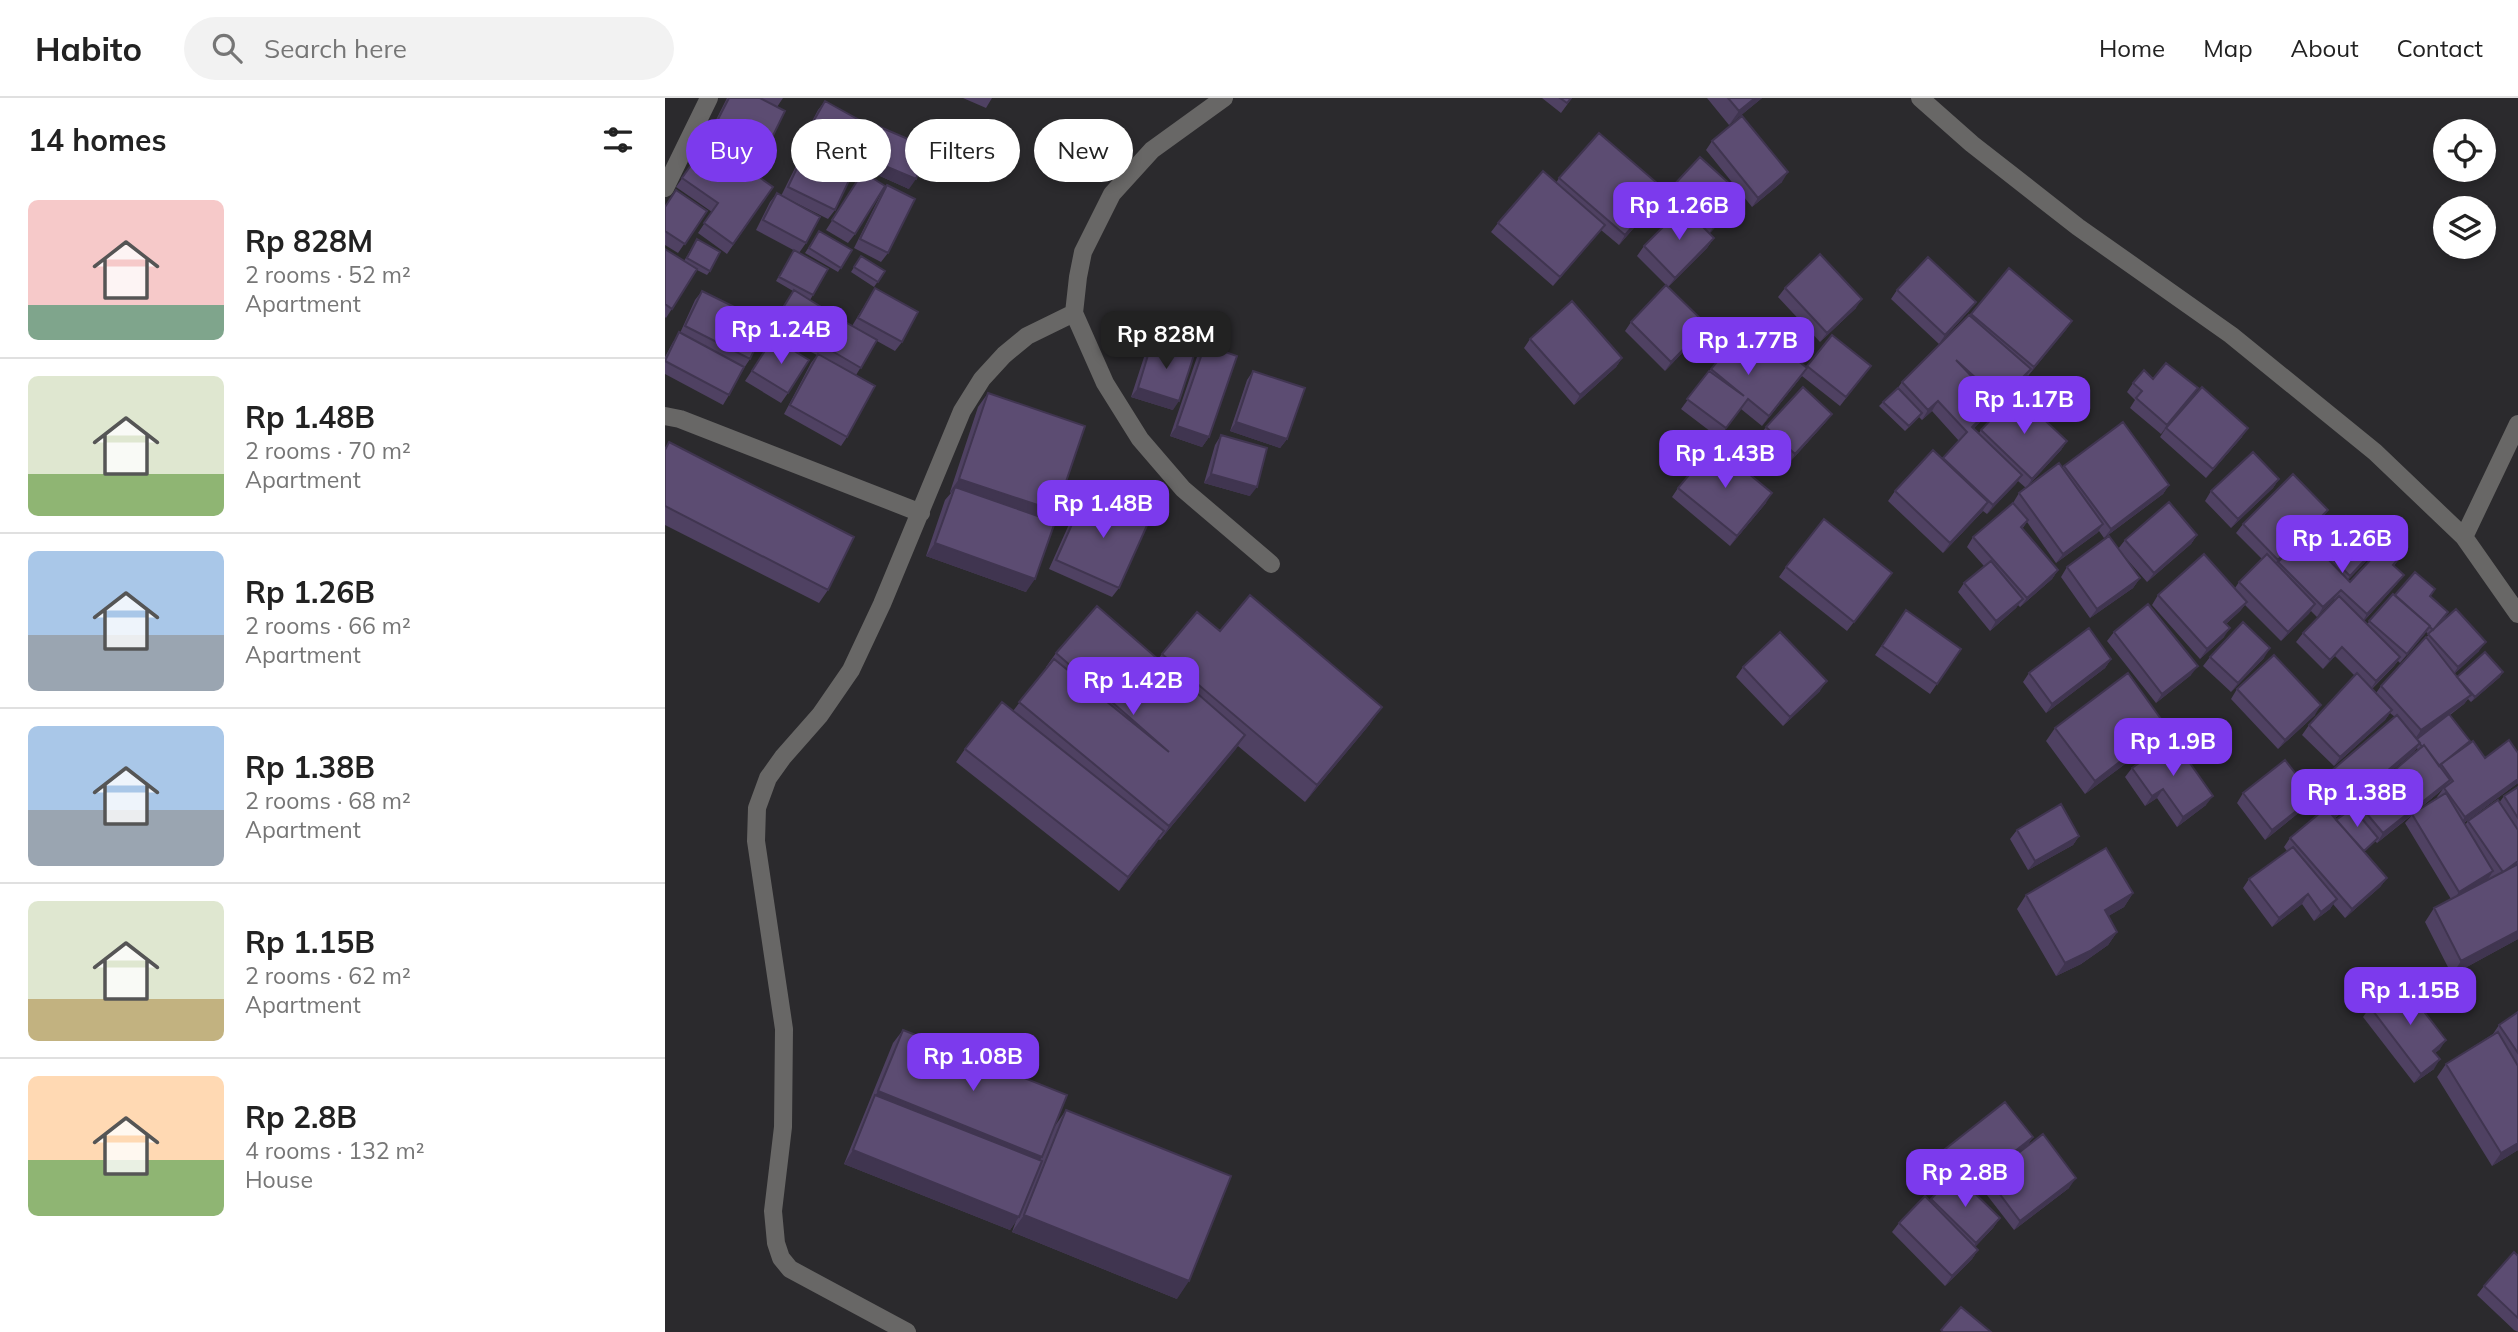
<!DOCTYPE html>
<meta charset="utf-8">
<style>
:root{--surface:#fff;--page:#f2f2f2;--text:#222;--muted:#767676;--line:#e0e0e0;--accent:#7c3aed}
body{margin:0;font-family:Mulish,sans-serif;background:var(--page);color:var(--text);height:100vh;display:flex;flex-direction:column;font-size:26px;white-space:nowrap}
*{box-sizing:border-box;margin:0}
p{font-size:23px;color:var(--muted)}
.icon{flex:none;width:38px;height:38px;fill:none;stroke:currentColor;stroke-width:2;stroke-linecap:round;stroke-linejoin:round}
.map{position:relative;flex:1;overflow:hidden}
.drawer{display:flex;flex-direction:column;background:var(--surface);width:665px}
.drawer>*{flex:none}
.hud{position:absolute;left:21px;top:21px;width:665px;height:63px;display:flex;gap:14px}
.buttons{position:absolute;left:1768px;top:21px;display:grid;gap:14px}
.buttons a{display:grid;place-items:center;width:63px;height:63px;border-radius:50%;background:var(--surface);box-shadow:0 4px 10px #0003;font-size:35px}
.price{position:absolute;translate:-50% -60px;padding:0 16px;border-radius:14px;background:var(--accent);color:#fff;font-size:23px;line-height:46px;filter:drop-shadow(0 2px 4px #0008)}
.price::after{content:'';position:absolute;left:50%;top:42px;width:21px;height:16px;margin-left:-10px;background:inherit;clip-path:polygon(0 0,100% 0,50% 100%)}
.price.on{background:#222;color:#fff}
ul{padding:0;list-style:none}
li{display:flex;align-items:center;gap:21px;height:175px;padding:0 28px}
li+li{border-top:2px solid var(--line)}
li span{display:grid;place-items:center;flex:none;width:196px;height:140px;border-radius:10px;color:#555}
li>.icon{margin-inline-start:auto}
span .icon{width:84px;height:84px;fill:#fffc;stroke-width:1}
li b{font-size:30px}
h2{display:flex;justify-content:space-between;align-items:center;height:84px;padding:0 28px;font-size:30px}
.pill{padding:0 24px;border-radius:32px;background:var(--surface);box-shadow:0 4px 10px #0003;font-size:24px;line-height:63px}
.pill.on{background:var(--accent);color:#fff}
header{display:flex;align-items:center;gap:42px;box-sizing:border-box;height:98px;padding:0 35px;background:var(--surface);border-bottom:2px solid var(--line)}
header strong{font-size:33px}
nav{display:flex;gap:38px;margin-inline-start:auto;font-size:24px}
.search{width:490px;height:63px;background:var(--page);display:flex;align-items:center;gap:18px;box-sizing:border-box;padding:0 24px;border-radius:38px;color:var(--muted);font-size:26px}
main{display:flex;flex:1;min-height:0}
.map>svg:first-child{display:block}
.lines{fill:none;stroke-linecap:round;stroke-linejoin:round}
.minor{stroke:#686766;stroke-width:18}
.wall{fill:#4f4162;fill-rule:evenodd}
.shaded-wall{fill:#403550}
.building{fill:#5c4c72;stroke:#403550;stroke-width:2}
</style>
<header>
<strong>Habito</strong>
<div class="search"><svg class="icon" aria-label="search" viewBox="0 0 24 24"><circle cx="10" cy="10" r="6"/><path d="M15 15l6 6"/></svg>Search here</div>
<nav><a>Home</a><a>Map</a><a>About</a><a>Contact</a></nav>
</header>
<main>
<section class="drawer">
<h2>14 homes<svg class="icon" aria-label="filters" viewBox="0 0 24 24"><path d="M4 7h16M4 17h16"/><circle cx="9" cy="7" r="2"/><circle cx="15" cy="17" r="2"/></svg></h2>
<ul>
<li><span style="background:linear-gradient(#f6c9c9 75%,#7fa58c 0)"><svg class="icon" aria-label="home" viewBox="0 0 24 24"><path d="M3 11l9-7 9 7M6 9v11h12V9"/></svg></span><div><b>Rp 828M</b><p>2 rooms · 52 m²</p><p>Apartment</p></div></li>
<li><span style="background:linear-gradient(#dfe7d0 70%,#8fb573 0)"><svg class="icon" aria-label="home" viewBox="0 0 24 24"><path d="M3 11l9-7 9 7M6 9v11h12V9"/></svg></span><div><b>Rp 1.48B</b><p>2 rooms · 70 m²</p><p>Apartment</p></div></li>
<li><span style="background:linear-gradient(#a9c7e8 60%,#9aa5b1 0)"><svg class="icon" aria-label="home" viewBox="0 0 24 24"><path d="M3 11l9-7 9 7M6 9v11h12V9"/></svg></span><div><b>Rp 1.26B</b><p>2 rooms · 66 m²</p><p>Apartment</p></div></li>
<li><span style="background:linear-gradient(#a9c7e8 60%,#9aa5b1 0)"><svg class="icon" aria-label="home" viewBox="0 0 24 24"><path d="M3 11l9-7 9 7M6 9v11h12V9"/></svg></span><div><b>Rp 1.38B</b><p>2 rooms · 68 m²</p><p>Apartment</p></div></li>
<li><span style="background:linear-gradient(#dfe7d0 70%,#c2b280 0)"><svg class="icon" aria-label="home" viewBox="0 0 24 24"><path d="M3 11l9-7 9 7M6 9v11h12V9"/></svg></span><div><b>Rp 1.15B</b><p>2 rooms · 62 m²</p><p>Apartment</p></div></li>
<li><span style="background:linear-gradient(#ffd9b3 60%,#8fb573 0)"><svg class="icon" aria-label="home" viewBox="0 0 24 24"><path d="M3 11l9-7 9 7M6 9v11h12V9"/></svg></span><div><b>Rp 2.8B</b><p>4 rooms · 132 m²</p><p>House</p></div></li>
</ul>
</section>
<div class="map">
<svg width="1853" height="1234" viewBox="0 0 1853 1234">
<rect width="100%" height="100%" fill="#2b2a2d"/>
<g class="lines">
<path class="minor" d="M559,0L487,52L447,96L418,154L413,179L409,215L440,285L475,341L518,391L606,466
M1255,0L1307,46L1413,129L1566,237L1710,354L1799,439L1853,516
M0,90L44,0
M0,318L15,321L256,415
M1799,439L1853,326
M242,1234L125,1171L116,1160L111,1145L108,1113L118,1029L119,931L91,743L92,710L103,680L118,659L155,617L186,572L217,506L297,313L317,281L339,257L362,238L409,215"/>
</g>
<path class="wall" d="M62,0H118L112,9L100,54L94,63L43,38Z
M298,0H327L321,10Z
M877,0H907L896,15Z
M1042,0H1097L1064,27Z
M160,3L184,63L181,67L170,112L163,121L127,103L141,145L134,155L91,132L105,104L112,95L116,98L136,58L141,51L134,48L153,12Z
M208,26L244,91L188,66L202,35Z
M43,43L108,89L62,156L33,135L47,114L11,89Z
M1047,43L1117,84L1087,109L1041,52Z
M198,74L190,136L183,145L161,132Z
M894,80L994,101L954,147L936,132L888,188L826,134L833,125L891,85Z
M222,87L223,155L216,164L189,150L216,96Z
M1007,89L1071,107L1044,136L1049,140L1042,150L1003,189L972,158L979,148L1015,112L1001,98Z
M0,109L42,113L13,155L0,147Z
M154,133L187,152L173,174L140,155Z
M32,141L45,173L42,177L32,172L1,220L0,219V151L19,163Z
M129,152L148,197L145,202L140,246L134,255L101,235L128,193L111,183Z
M196,158L220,173L209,189L186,174Z
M1344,170L1407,223L1363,278L1362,277L1309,330L1314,335L1316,332L1402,343L1396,352L1361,390L1353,383L1322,416L1318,413L1278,455L1223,403L1230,393L1277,361L1294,343L1267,313L1257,322L1254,319L1240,333L1214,308L1218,304L1232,291L1237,284L1305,218Z
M210,190L237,244L230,253L212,243L191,277L182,339L176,348L119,316L146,265L152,257L144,253L166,216L187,228Z
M1120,190L1191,210L1155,244L1113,199Z
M1232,192L1304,213L1274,246L1226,201Z
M37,193L85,261L79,270L64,297L58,307L0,276V259L8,244L15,235L30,202Z
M966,224L1042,227L1035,236L1000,273L960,233Z
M1085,224L1141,269L1167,237L1206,268L1175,308L1137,278L1097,328L1076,311L1054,340L1016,311L1044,273Z
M108,240L123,295L116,305L80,283Z
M865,241L957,260L951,269L909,307L859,250Z
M487,244L508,312L466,299L481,253Z
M540,247L544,339L537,349L505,338L533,256Z
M588,273L622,341L615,350L565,333L582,282Z
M1488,281L1526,300L1496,336L1465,310L1470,302L1462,294L1468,285Z
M323,295L391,413L384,422L361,494L261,458L280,402L286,395L285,394L313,309Z
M1160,325L1124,365L1094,338L1101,329Z
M1501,330L1577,339L1541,380L1495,339Z
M556,337L585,398L539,385L550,347Z
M4,344L163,492L154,505L0,427V350Z
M1399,368L1504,387L1498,396L1439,440L1434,433L1432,435L1391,465L1362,424L1357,431L1393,472L1387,481L1355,509L1353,507L1351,510L1325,533L1293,494L1299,485L1319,468L1302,449L1308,439L1348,405L1354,395L1397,370Z
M1614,381L1608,390L1566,430L1540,403L1546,393Z
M1013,390L1101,405L1065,448L1007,399Z
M421,395L454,490L447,499L384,471L414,404Z
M1657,421L1640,438L1652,450L1654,447L1712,449L1706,458L1683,482L1685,484L1735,459L1729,468L1732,486L1699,523L1702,526L1730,497L1765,498L1769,531L1814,553L1789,576L1792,580L1835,579L1806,604L1803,601L1799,606L1785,617L1805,643L1803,647L1853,685L1799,725L1800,727L1803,723L1834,705L1839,698L1853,689V841L1787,877L1760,824L1769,810L1786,801L1740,725L1747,717L1712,745L1710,743L1699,754L1722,780L1715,789L1680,820L1668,806L1665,811L1649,823L1637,806L1607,829L1578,790L1584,781L1622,753L1619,749L1625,740L1656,714L1647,702L1642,708L1600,742L1572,705L1578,695L1647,696L1659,684L1658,683L1665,674L1730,619L1725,615L1720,622L1669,668L1637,637L1644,627L1690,578L1670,558L1658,571L1631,544L1638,535L1670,502L1669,501L1652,519L1646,513L1616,543L1580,507L1575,513L1561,526L1559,539L1535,561L1487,507L1493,497L1570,490L1574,484L1597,461L1571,435L1578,426ZM1761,534L1764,536L1761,540L1716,588L1711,595L1707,591L1729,568L1733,563L1735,565ZM1752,650L1753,652L1692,704L1687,711L1671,722L1670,720L1681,711L1749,654ZM1778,691L1772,699L1773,700L1748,716Z
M1532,437L1526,446L1482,484L1453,451L1460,442Z
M1121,469L1227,475L1182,533L1114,479Z
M1402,469L1475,480L1468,490L1425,520L1396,479Z
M1241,512L1296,551L1265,596L1210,557Z
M555,533L705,626L640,704L573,648L495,742L494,741L454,793L291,664L300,651L348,613L382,569H381L391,555L493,561L497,556Z
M1449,534L1526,577L1491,605L1442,543Z
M1545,559L1599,560L1566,594L1538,568Z
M1446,561L1440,570L1381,615L1358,584L1364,575Z
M1078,569L1155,593L1118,628L1071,579Z
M1572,591L1650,617L1613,651L1566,601Z
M1390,630L1492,642L1420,696L1381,643Z
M1467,670L1541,707L1512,729L1492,700L1480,708L1460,679Z
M1352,732L1414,738L1408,747L1363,772L1345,741Z
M1468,795L1459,809L1443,818L1452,834L1443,847L1416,866L1391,878L1352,811L1361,797Z
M1705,909L1775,951L1770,955L1769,971L1749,985L1698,919Z
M1853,914V1052L1827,1068L1772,979L1781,966L1828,936L1834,927Z
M238,932L390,1028L401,1012L512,1201L347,1134L351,1123L345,1132L179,1066L228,945Z
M1368,1039L1362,1048L1404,1090L1349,1132L1315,1088L1320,1081L1306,1092L1335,1120L1328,1130L1310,1149L1313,1152L1307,1161L1280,1188L1227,1134L1234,1125L1264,1103L1287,1079L1273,1061L1279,1052Z
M1853,1158V1234L1849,1232L1812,1197L1819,1188Z"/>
<path class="shaded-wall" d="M1090,0H1097L1064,27L1074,13Z
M194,57L251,81L244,91L188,66Z
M1123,74L1117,84L1087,109L1093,100Z
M1000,92L994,101L954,147L960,137Z
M1077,97L1071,107L1043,137L1049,128Z
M940,127L933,136L888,188L895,179Z
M1049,140L1042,150L1003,189L1010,180Z
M1197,201L1191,210L1155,244L1162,235Z
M1311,204L1304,213L1274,246L1280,237Z
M1407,223L1401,232L1363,278L1369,269Z
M1042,227L1035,236L1000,273L1006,264Z
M957,260L951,269L909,307L915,297Z
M1142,270L1136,279L1097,328L1104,318Z
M1366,271L1360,280L1328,312L1335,302Z
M473,290L514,303L508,312L466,299Z
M1533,290L1526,300L1496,336L1502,327Z
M1273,303L1267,313L1257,322L1263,312Z
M1332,305L1325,314L1301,338L1307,329Z
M1167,316L1160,325L1124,365L1130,356Z
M571,324L622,341L615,350L565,333Z
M512,328L544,339L537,349L505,338Z
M1583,330L1577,339L1541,380L1548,371Z
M1402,343L1396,352L1361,390L1367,381Z
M546,376L592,389L585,398L539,385Z
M1357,377L1351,386L1322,416L1328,407Z
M294,381L391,413L381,427L290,389L286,395L285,394Z
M1614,381L1608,390L1566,430L1573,421Z
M1504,387L1498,396L1439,440L1446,431Z
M1107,395L1101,405L1065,448L1072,438Z
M1323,404L1317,414L1278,455L1285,445Z
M1663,412L1657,421L1606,471L1613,462Z
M1438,426L1432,435L1391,465L1398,456Z
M1532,437L1526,446L1482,484L1489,475Z
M270,445L370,481L361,494L261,458Z
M1712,449L1706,458L1678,487L1685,478Z
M1393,472L1387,481L1355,509L1362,500Z
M1739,477L1732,486L1696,526L1702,516Z
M1475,480L1468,490L1425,520L1432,511Z
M1676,492L1669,501L1652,519L1658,509Z
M1358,501L1351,510L1325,533L1331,523Z
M1582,504L1575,513L1553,533L1559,524Z
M1650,506L1644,516L1616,543L1623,534Z
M1765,528L1759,537L1735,565L1742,556Z
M1565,530L1559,539L1535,561L1542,551Z
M1821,544L1814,553L1787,578L1793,569Z
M1677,549L1670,558L1658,571L1665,562Z
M1605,550L1599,560L1566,594L1573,585Z
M1735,559L1729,568L1705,592L1711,583Z
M1446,561L1440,570L1381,615L1387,606Z
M1533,568L1526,577L1491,605L1497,596Z
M1838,574L1835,579L1806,604L1810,599Z
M1162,583L1155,593L1118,628L1125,619Z
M1806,597L1799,606L1750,641L1756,632Z
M1656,607L1650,617L1613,651L1620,642Z
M717,609L705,626L640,704L652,687Z
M1727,612L1720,622L1669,668L1675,659Z
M1501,628L1492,642L1420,696L1430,683Z
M580,637L571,651L495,742L504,728Z
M1755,645L1749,654L1681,711L1688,702Z
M1853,681V685L1793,729L1800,719Z
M1785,682L1778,691L1712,745L1718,735Z
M1498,691L1492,700L1480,708L1487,698Z
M1548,698L1541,707L1512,729L1518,719Z
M1649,699L1642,708L1600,742L1607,732Z
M499,733L490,747L454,793L463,779Z
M1414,738L1408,747L1363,772L1370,763Z
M1828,773L1822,783L1788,803L1794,794Z
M1722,780L1715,789L1680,820L1687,811Z
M1468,795L1459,809L1430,826L1440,812Z
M1643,796L1637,806L1607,829L1614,820Z
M1672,801L1665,811L1649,823L1656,814Z
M1853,833V841L1787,877L1796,863Z
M1452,834L1443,847L1416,866L1391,878L1400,865Z
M1781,942L1775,951L1762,962L1768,953Z
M1775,961L1769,971L1749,985L1756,976Z
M213,993L377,1059L368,1073L210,998Z
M1368,1039L1361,1049L1322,1079L1300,1097L1307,1087Z
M1853,1045V1052L1827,1068L1836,1055Z
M188,1052L354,1119L345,1132L179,1066Z
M1411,1080L1404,1090L1349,1132L1355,1123Z
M359,1117L524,1183L512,1201L347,1134Z
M1335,1120L1328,1130L1304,1155L1311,1145Z
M1313,1152L1307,1161L1280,1188L1287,1178Z"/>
<path class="building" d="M64,0H95L120,13L100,54L49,29Z
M895,0H906L902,5Z
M1063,0H1090L1074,13Z
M160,3L203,27L184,63L140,38Z
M1077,18L1123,74L1093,100L1047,43Z
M208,26L264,50L251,81L194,57Z
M934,35L1000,92L960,137L894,80Z
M43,43L108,89L68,146L39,125L53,105L17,80Z
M142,49L189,72L170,112L123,89Z
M1035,59L1077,97L1049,128L1007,89Z
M878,73L940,127L895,179L833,125Z
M198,74L220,88L190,136L167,122Z
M222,87L250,101L223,155L195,141Z
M11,92L42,113L20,146L0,133V109Z
M112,95L155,119L141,145L98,122Z
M1018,109L1049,140L1010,180L979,148Z
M154,133L187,152L176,170L144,150Z
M32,141L55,154L45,173L22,160Z
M0,151L32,171L7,211L0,206Z
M129,152L163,171L148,197L114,179Z
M1155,156L1197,201L1162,235L1120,190Z
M196,158L220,173L213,184L189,169Z
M1263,159L1311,204L1280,237L1232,192Z
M1344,170L1407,223L1369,269L1306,216Z
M1001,187L1042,227L1006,264L966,224Z
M210,190L253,214L237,244L193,220Z
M129,192L161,212L140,246L108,226Z
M37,193L102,225L85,261L20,228Z
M907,203L957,260L915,297L865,241Z
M166,216L212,242L196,270L150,243Z
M1304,217L1366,271L1335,302L1291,262L1332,305L1307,329L1357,377L1328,407L1278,360L1302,334L1273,303L1263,312L1237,284Z
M1085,224L1142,270L1104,318L1083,301L1061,330L1022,301L1044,273L1079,298L1046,271Z
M14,234L79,269L64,297L0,263Z
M1167,237L1206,268L1181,299L1142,268Z
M108,240L144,262L123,295L87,273Z
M487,244L529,257L514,303L473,290Z
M540,247L572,258L544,339L512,328Z
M153,256L210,288L182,339L125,307Z
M1501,265L1533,290L1502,327L1471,300L1477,293L1468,285L1479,272L1488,281Z
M588,273L640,290L622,341L571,324Z
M1138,289L1167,316L1130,356L1101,329Z
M1537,289L1583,330L1548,371L1501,330Z
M1233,290L1257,315L1244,328L1218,304Z
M323,295L420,328L391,413L294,381Z
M1351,295L1402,343L1367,381L1316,332Z
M1458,324L1504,387L1446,431L1399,368Z
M556,337L602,350L592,389L546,376Z
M4,344L189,439L163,492L0,408V352Z
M1049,347L1107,395L1072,438L1013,390Z
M1268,352L1323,404L1285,445L1230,393Z
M1588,354L1614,381L1573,421L1546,393Z
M1394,365L1438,426L1398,456L1354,395Z
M1628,376L1663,412L1613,462L1578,426Z
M290,389L390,424L370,481L270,445Z
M421,395L484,423L454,490L391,462Z
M1504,404L1532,437L1489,475L1460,442Z
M1348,405L1363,422L1356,429L1393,472L1362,500L1308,439Z
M1681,418L1712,449L1685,478L1654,447Z
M1159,421L1227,475L1189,524L1121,469Z
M1640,437L1685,484L1721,445L1735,459L1728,467L1739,477L1702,516L1676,492L1658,509L1613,464Z
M1444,438L1475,480L1432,511L1402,469Z
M1539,456L1582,504L1559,524L1565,530L1542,551L1493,497Z
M1602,456L1650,506L1623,534L1574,484Z
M1326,463L1358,501L1331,523L1299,485Z
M1750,474L1770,491L1765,498L1783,514L1768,532L1765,529V528L1730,497Z
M1728,496L1765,528L1742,556L1704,523Z
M585,497L717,609L652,687L497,556L532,514L555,533Z
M1674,498L1735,559L1711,583L1677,549L1665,562L1638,535Z
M1483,506L1533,568L1497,596L1449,534Z
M432,508L580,637L504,728L354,604L389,561L504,654L391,555Z
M1791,511L1821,544L1793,569L1763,536Z
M1241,512L1296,551L1272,586L1217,548Z
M1578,524L1605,550L1573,585L1545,559Z
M1424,530L1446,561L1387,606L1364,575Z
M1115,534L1162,583L1125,619L1078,569Z
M1761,539L1806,597L1756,632L1716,588Z
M1820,554L1838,574L1810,599L1792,579Z
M1609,557L1656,607L1620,642L1572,591Z
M1463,575L1501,628L1430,683L1390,630Z
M1692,575L1727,612L1675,659L1644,627Z
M337,604L499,733L463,779L300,651Z
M1784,616L1805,643L1774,668L1759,647L1757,649L1752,641Z
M1732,617L1755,645L1688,702L1665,674Z
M1508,641L1548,698L1518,719L1498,691L1487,698L1467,670Z
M1844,642L1853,655V681L1800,719L1779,690L1788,683L1776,666L1808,643L1820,660Z
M1759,647L1785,682L1718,735L1692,704Z
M1620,662L1649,699L1607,732L1578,695Z
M1662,682L1683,708L1669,719L1648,694Z
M1853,689V720L1839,698Z
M1781,695L1828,773L1794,794L1747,716Z
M1833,702L1853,732V763L1838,774L1803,723Z
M1396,706L1414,738L1370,763L1352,732Z
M1661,710L1722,780L1687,811L1625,740Z
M1688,710L1713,740L1699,753L1671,722Z
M1628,749L1672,801L1656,814L1643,796L1614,820L1584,781Z
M1441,750L1468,795L1440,812L1452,834L1425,853L1400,865L1361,797Z
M1853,766V833L1796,863L1769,810Z
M1736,884L1781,942L1768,953L1775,961L1756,976L1705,909Z
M1853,914V955L1834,927Z
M238,932L402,997L377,1059L213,993Z
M1833,934L1853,968V1045L1836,1055L1781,966Z
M210,997L377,1063L354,1119L188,1052Z
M1340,1004L1368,1039L1307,1087L1279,1052Z
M401,1012L566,1078L524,1183L359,1117Z
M1378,1036L1411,1080L1355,1123L1322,1079Z
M1290,1076L1335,1120L1311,1145L1266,1101Z
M1260,1098L1313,1152L1287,1178L1234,1125Z
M1849,1154L1853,1158V1220L1819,1188Z
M1296,1209L1326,1234H1278L1276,1232Z"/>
</svg>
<div class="buttons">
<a><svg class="icon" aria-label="locate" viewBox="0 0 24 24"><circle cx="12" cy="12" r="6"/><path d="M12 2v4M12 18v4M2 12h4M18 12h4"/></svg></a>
<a><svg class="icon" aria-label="layers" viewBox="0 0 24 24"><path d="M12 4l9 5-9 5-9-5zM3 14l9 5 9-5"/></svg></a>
</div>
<b class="price" style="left:1014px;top:144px">Rp 1.26B</b>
<b class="price" style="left:116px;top:268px">Rp 1.24B</b>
<b class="price on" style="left:501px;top:273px">Rp 828M</b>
<b class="price" style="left:1083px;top:279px">Rp 1.77B</b>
<b class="price" style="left:1359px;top:338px">Rp 1.17B</b>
<b class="price" style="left:1060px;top:392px">Rp 1.43B</b>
<b class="price" style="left:438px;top:442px">Rp 1.48B</b>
<b class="price" style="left:1677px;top:477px">Rp 1.26B</b>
<b class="price" style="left:468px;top:619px">Rp 1.42B</b>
<b class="price" style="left:1508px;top:680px">Rp 1.9B</b>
<b class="price" style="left:1692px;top:731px">Rp 1.38B</b>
<b class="price" style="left:1745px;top:929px">Rp 1.15B</b>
<b class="price" style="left:308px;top:995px">Rp 1.08B</b>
<b class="price" style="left:1300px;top:1111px">Rp 2.8B</b>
<div class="hud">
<a class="pill on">Buy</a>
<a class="pill">Rent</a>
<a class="pill">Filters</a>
<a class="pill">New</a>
</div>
</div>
</main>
